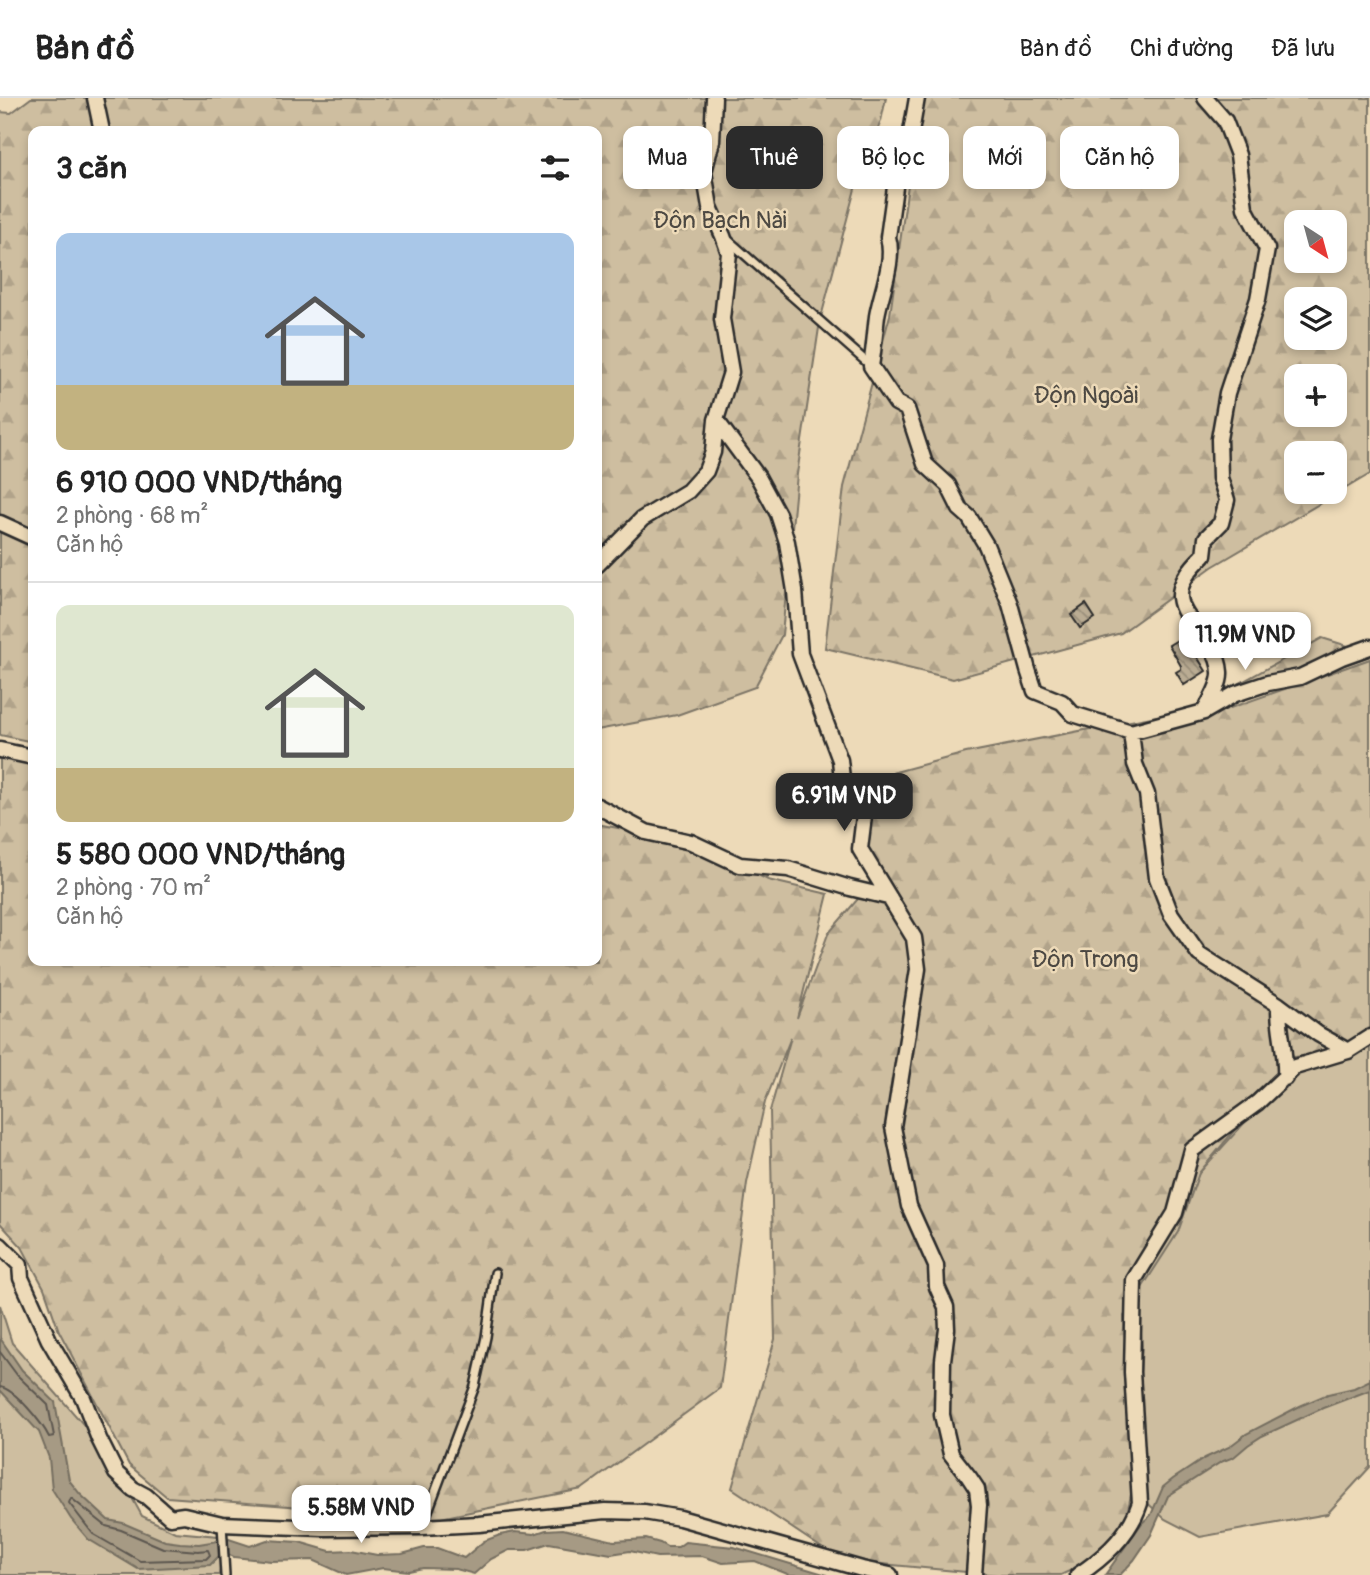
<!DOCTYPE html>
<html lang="vi">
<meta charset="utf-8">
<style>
:root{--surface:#fff;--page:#f2f2f2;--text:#222;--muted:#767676;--line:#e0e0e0;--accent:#2b2b2b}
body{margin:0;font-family:Pangolin,sans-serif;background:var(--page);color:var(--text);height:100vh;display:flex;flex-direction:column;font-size:26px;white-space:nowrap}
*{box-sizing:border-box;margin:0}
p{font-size:23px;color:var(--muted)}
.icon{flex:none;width:38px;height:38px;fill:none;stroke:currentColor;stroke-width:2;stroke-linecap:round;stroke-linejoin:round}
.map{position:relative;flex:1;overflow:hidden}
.details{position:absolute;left:28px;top:28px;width:574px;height:840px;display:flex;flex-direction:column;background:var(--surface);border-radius:14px;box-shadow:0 4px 10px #0003}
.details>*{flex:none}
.guide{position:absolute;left:623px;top:28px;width:640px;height:63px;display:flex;gap:14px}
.needle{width:46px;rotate:144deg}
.controls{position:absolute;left:1284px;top:112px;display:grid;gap:14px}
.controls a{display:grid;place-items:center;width:63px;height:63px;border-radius:14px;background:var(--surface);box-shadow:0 4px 10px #0003;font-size:35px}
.price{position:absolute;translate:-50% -60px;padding:0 16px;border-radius:14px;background:#fff;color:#222;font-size:23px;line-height:46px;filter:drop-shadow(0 2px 4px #0008)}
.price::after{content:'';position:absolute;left:50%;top:42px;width:21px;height:16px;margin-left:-10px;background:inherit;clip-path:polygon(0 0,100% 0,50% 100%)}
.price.active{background:var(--accent);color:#fff}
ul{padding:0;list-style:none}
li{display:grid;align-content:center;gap:14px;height:371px;padding:0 28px}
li+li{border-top:2px solid var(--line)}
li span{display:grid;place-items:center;height:217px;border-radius:14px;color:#555}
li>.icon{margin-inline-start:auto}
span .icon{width:126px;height:126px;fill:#fffc;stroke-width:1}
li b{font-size:30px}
h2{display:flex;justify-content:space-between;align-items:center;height:84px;padding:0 28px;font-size:30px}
.tag{padding:0 24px;border-radius:14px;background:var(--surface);box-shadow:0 4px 10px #0003;font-size:24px;line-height:63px}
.tag.active{background:var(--accent);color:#fff}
header{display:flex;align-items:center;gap:42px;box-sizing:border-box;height:98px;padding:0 35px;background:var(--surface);border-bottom:2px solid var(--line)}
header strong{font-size:33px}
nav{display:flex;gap:38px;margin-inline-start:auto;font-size:24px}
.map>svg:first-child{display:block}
.green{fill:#cebea0;stroke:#7c7466;stroke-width:2}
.forest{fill:url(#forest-firs);stroke:#7c7466;stroke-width:2;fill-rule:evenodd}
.water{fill:#a69a84;stroke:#756e60;stroke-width:2}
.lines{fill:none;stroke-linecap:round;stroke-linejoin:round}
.shore{stroke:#5c574f;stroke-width:2}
.building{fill:url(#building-back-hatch);stroke:#2b2b2b;stroke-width:2}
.service-casing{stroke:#2b2b2b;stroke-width:12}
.minor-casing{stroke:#2b2b2b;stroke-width:19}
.service{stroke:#eddab8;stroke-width:7}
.minor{stroke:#eddab8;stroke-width:14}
.labels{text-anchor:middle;stroke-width:5;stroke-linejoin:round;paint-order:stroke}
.park-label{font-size:24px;fill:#4c4842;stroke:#eddab8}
</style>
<header>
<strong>Bản đồ</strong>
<nav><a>Bản đồ</a><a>Chỉ đường</a><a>Đã lưu</a></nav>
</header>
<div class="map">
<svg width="1370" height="1477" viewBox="0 0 1370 1477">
<defs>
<pattern id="forest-firs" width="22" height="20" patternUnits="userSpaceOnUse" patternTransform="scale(1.75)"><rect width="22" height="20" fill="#cebea0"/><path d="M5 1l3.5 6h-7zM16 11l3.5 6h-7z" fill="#b1a38a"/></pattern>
<pattern id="building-back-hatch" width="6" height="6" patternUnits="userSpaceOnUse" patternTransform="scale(1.75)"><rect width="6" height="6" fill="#baac93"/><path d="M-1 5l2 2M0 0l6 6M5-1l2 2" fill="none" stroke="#978c78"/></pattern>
</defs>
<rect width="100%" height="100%" fill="#eddab8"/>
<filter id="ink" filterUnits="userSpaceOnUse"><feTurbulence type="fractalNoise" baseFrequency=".0143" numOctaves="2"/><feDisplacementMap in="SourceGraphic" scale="14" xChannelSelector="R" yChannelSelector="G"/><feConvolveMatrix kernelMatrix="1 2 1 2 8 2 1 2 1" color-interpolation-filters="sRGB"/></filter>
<g filter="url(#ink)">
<path class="green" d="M1370,933V1369L1327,1416L1200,1439L1165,1421L1132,1391L1142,1248L1138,1196L1199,1075L1295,969Z
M0,1207L12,1245L105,1351L142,1418L175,1434L218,1438L223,1454L219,1477H0Z"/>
<path class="forest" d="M31,0H886L881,23L856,87L820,223L797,376L782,537L755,589L677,617L597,632V33H33V644L0,637V14L11,15Z
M920,0H1370V376L1212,469L1121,535L953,581L825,550L844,389L890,217ZM1297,124H1335V163H1297ZM1297,201H1335V240H1297ZM1297,278H1335V317H1297ZM1297,355H1335V394H1297Z
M1322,540L1361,552L1268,585L1196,622L1370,561V939L1348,953L1287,960L1285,980L1257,1005L1199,1075L1178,1134L1124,1218L1132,1391L1126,1422L1111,1441L1078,1469L1061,1477H998L840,1462L732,1390L775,1241L770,1013L791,939L765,1004L747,1085L720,1290L582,1391L421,1424L289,1408L167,1399L129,1367L59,1233L44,1190L22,1149L0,1125V656L33,664V863H597V726L691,744L768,782L828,796L797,920L828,836L874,782L858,684L966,655L1193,611Z"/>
<path class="water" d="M0,1240L22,1272L55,1304L69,1382L80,1396L108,1422L123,1425L165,1443L180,1445L199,1446L229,1441L250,1448L267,1442L299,1444L330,1453L351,1452L377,1457L402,1456L424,1450H437L464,1460L484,1443L500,1437L515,1434L534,1436L546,1432L563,1431L614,1443L646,1441L660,1445L667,1449H678L685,1444L734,1449L827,1477H790L755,1463L723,1465L702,1458L657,1459L630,1453L611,1456L549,1445L527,1452H509L491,1461L474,1476L456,1471L423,1470L409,1473L383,1470L346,1477L313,1462L271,1463L234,1459L223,1454L210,1467L138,1471L88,1441L71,1421L52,1391L49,1360L39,1334L0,1292Z
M1370,1282V1292L1323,1310L1262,1338L1248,1347L1234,1359L1221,1364L1168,1398L1151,1437L1134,1462L1120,1477H1105L1142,1425L1151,1417L1163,1389L1173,1381L1205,1360L1229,1349L1246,1336L1300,1308L1328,1296L1354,1290Z"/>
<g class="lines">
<path class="shore" d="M0,1254L17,1277L48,1307L54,1338L49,1339C42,1325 15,1291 0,1289
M71,1400L106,1428L121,1432L163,1450L198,1453L208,1452L210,1457L206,1461L140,1463L93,1436L69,1405Z"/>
</g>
<path class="building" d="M1086,506L1095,520L1080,530L1071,517Z
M1184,538L1206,573L1184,587L1176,574L1181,571V568L1169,547Z"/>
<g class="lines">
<g class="service-casing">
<path id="service" d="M727,141L870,267
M222,1426L225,1477
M422,1429L475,1288L486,1239L495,1175"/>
</g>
<g class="minor-casing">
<path id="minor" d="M95,0L102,33
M714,0L712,43L704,74L710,109L723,138L729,155L722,221L731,274L716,322L758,379L778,416L787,444L795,493L800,556L840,662L843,690L864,718L860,751L914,840L918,871L893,1029L909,1108L936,1168L937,1189L946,1209L947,1231L943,1262L942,1317L951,1356L969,1379L977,1391L979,1407L974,1477
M917,0L909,46L896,82L888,139C895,163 881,194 877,218C875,234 874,251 871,268L896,305L907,311L925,366L948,387L960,411L969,419L986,447L1010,506L1028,572L1035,593L1062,604L1073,616L1131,634L1135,666L1147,696L1157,780L1171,816L1199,856L1279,907L1318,936L1348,953
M0,425L33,440
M597,467L642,421L688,393L706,373L713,354L716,322
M1204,614C1210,603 1221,587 1220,574C1217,526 1143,514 1204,457L1206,440L1221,425L1227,402L1220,380L1219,341L1227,295L1258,201L1267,151L1245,110L1238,57L1225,23L1205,0
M1131,634L1204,614L1235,596L1268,585L1300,579L1342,559L1370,549
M0,652L33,659
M597,708L646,734L691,744L740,767L788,771L850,790L888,799
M1279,907C1278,932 1287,956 1285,980
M0,1147L20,1167L21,1180L49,1242L83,1300L99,1341L116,1375L133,1391L146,1398L170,1419L184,1417L222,1426L324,1430L422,1429L479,1426L605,1413L644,1414L680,1420L862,1471L890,1477
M1078,1477C1104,1460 1130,1436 1140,1405L1132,1274L1134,1182L1175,1115L1192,1052L1257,1005L1295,969L1348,953L1370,939"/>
</g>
<use href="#service" class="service"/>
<use href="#minor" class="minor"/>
</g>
</g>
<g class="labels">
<g class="park-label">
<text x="720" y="130">Độn Bạch Nài</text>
<text x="1086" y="305">Độn Ngoài</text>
<text x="1085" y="869">Độn Trong</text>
</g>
</g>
</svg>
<div class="controls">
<a><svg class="needle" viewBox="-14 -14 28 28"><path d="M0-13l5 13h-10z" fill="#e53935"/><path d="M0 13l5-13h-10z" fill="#767676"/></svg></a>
<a><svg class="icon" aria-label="layers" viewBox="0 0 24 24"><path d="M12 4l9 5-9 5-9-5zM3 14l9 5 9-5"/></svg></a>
<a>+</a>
<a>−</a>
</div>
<b class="price" style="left:1245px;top:574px">11.9M VND</b>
<b class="price active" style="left:844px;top:735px">6.91M VND</b>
<b class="price" style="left:361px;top:1447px">5.58M VND</b>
<div class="guide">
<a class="tag">Mua</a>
<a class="tag active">Thuê</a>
<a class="tag">Bộ lọc</a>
<a class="tag">Mới</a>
<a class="tag">Căn hộ</a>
</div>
<section class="details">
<h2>3 căn<svg class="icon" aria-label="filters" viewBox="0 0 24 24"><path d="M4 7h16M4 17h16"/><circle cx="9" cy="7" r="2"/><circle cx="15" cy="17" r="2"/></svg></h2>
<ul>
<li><span style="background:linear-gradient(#a9c7e8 70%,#c2b280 0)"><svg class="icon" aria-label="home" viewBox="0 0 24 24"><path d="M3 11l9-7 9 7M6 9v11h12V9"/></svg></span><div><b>6 910 000 VND/tháng</b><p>2 phòng · 68 m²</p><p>Căn hộ</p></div></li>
<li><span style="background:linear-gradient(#dfe7d0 75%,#c2b280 0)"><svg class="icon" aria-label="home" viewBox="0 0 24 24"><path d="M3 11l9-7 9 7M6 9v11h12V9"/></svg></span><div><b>5 580 000 VND/tháng</b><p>2 phòng · 70 m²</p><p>Căn hộ</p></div></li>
</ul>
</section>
</div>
